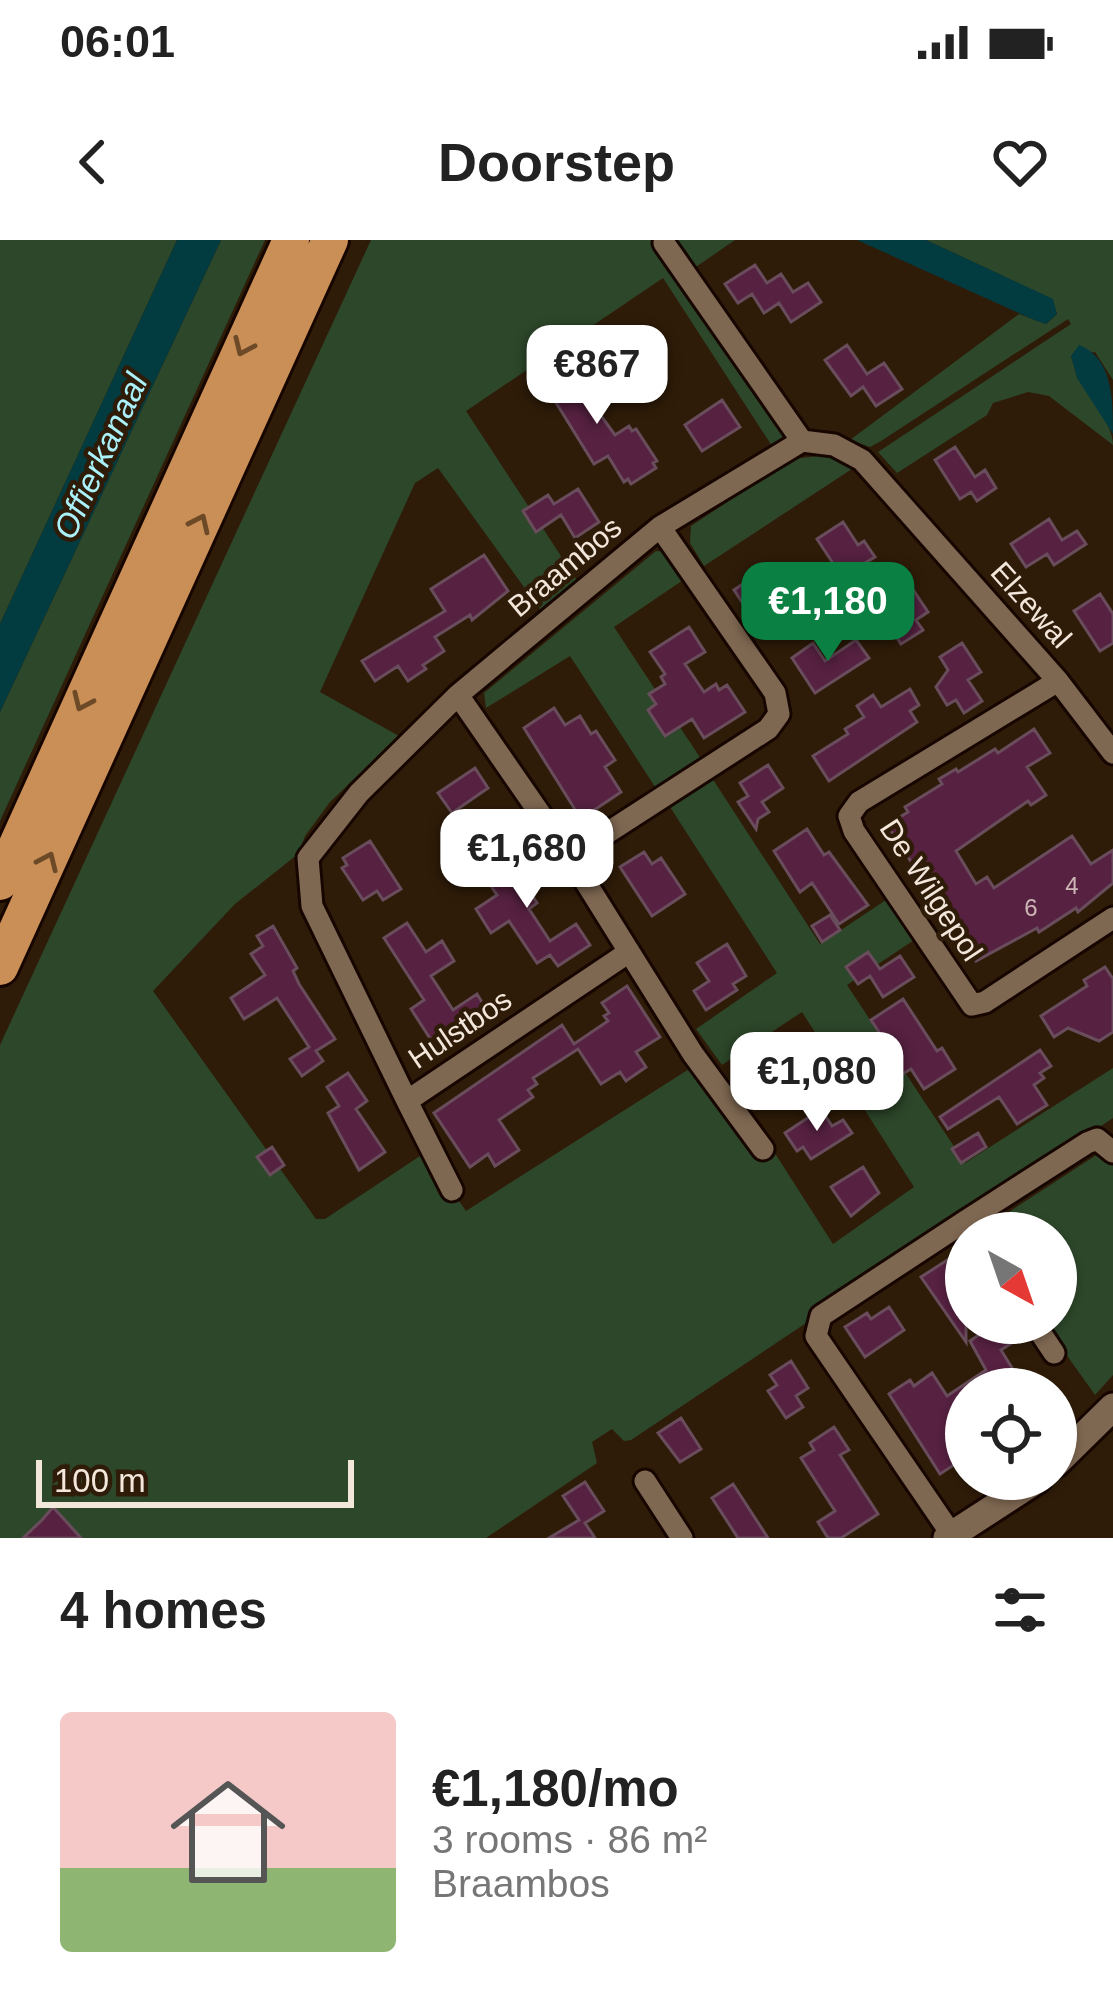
<!DOCTYPE html>
<meta charset="utf-8">
<style>
:root{--surface:#fff;--page:#f6f6f6;--text:#222;--muted:#767676;--line:#e0e0e0;--accent:#0b8043}
body{margin:0;font-family:Helvetica,sans-serif;background:var(--page);color:var(--text);height:100vh;display:flex;flex-direction:column;font-size:45px;white-space:nowrap}
*{box-sizing:border-box;margin:0}
p{font-size:39px;color:var(--muted)}
.icon{flex:none;width:66px;height:66px;fill:none;stroke:currentColor;stroke-width:2;stroke-linecap:round;stroke-linejoin:round}
.map{position:relative;height:1298px;overflow:hidden}
.details{display:flex;flex-direction:column;background:var(--surface);flex:1}
.details>*{flex:none}
.needle{width:78px;rotate:140deg}
.tools{position:absolute;left:945px;top:972px;display:grid;gap:24px}
.tools a{display:grid;place-items:center;width:132px;height:132px;border-radius:50%;background:var(--surface);box-shadow:0 3px 9px #0004;font-size:60px}
.scale{position:absolute;left:36px;bottom:30px;width:318px;box-sizing:border-box;padding-left:12px;border:6px solid #f3e6da;border-top:0;font-size:33px;line-height:42px;white-space:nowrap;color:#f3e6da;-webkit-text-stroke:9px #2f1c08;paint-order:stroke}
.price{position:absolute;translate:-50% -102px;padding:0 27px;border-radius:24px;background:#fff;color:#222;font-size:39px;line-height:78px;filter:drop-shadow(0 3px 6px #0008)}
.price::after{content:'';position:absolute;left:50%;top:72px;width:36px;height:27px;margin-left:-18px;background:inherit;clip-path:polygon(0 0,100% 0,50% 100%)}
.price.current{background:var(--accent);color:#fff}
ul{padding:0;list-style:none}
li{display:flex;align-items:center;gap:36px;height:300px;padding:0 60px}
li+li{border-top:3px solid var(--line)}
li span{display:grid;place-items:center;flex:none;width:336px;height:240px;border-radius:12px;color:#555}
li>.icon{margin-inline-start:auto}
span .icon{width:144px;height:144px;fill:#fffc;stroke-width:1}
li b{font-size:51px}
h2{display:flex;justify-content:space-between;align-items:center;height:144px;padding:0 60px;font-size:51px}
.status{display:flex;justify-content:space-between;align-items:center;height:84px;padding:0 60px;background:var(--surface);direction:ltr}
.status svg{height:33px;fill:currentColor}
header{display:flex;justify-content:space-between;align-items:center;height:156px;padding:0 60px;background:var(--surface);font-size:54px;font-weight:700}
.map>svg:first-child{display:block}
.green{fill:#2d472a}
.water{fill:#023b40}
.building{fill:#572141;stroke:#694d5c;stroke-width:3}
.lines{fill:none;stroke-linecap:round;stroke-linejoin:round}
.minor-casing{stroke:#170600;stroke-width:27}
.tertiary-casing{stroke:#170600;stroke-width:33}
.motorway-casing{stroke:#170600;stroke-width:42}
.minor{stroke:#7f6852;stroke-width:21}
.tertiary{stroke:#7f6852;stroke-width:27}
.motorway{stroke:#c98f56;stroke-width:36}
.oneway{stroke:#6d4a27}
.labels{text-anchor:middle;stroke-width:9;stroke-linejoin:round;paint-order:stroke}
.number-label{font-size:24px;fill:#ccb5b4}
.street-label{font-size:30px;fill:#f3e6da;stroke:#2f1c08}
.water-label{font-size:33px;font-style:italic;fill:#aaf1fa;stroke:#2f1c08}
</style>
<div class="status"><b>06:01</b><svg viewBox="0 0 49 12"><path d="M0 12V9h3v3zM5 12V6h3v6zM10 12V3h3v9zM15 12V0h3v12zM26 1h20v11H26zM47 4h2v5h-2z"/></svg></div>
<header><svg class="icon" aria-label="back" viewBox="0 0 24 24"><path d="M15 5l-7 7 7 7"/></svg>Doorstep<svg class="icon" aria-label="heart" viewBox="0 0 24 24"><path d="M12 20l-8-8c-3-5 5-10 8-4 3-6 11-1 8 4z"/></svg></header>
<div class="map">
<svg width="1113" height="1298" viewBox="0 0 1113 1298">
<rect width="100%" height="100%" fill="#2f1c08"/>
<path class="green" d="M0,0H177L0,384Z
M221,0H265L0,581V472Z
M371,0H653L787,193L784,201L772,206L663,38L466,171L578,342L542,372L438,228L415,243L320,452L399,496L330,562L305,596L298,614L235,664L153,751L316,979H325L426,912L466,971L697,824L769,904L833,1004L914,947L802,772L722,825L696,789L777,733L670,567L712,538L820,704L895,654L923,694L847,745L965,923L1113,828V878L631,1200L624,1201L612,1189L592,1202L597,1223L486,1298H0V805Z
M674,0H735L693,29Z
M926,0H1113V140L1095,112L1071,116C1079,146 1113,179 1113,205L1049,156L1028,152L993,163L987,175L897,233L878,212L1071,84L1068,79L881,201L870,207L850,200L1019,74L1046,84L1057,74L1052,59Z
M828,215L855,227L704,326L690,303L691,286L792,219Z
M656,311L666,312L689,336L614,387L705,525L661,556L570,416L486,468L484,453Z
M1098,914L1109,917L1113,923V1135L1095,1155L1044,1083H1056V993H991L987,986Z"/>
<path class="water" d="M177,0H221L0,472V384Z
M857,0H926L1053,59L1057,74L1046,84L1032,79Z
M1079,105C1113,118 1113,160 1113,194L1077,138L1071,116Z"/>
<path class="building" d="M755,25L767,43L781,34L793,52L808,43L821,62L791,82L779,63L764,73L752,54L738,63L725,44Z
M847,105L867,134L884,123L902,149L876,166L863,147L851,156L825,120Z
M559,118L615,195L629,186L632,191L636,189L657,221L653,223L656,228L631,244L628,239L624,242L608,216L594,224L537,132Z
M722,160L740,187L702,211L685,185Z
M955,207L975,237L985,230L996,248L977,261L971,252L960,259L935,220Z
M578,249L599,282L575,298L561,275L536,292L523,271L548,255L554,264Z
M1049,279L1062,300L1077,291L1086,304L1054,325L1047,314L1026,327L1011,304Z
M843,282L858,305L864,301L875,317L860,326L866,334L848,346L817,299Z
M484,315L508,351L472,380L470,375L435,397L444,411L423,425L426,429L408,441L398,426L375,441L362,421L445,371L431,349Z
M753,337L771,363L779,358L791,375L771,388L761,374L753,379L734,350Z
M908,342L928,372L916,380L923,390L901,404L875,364Z
M1100,354L1113,374V403L1100,411L1074,371Z
M689,387L705,412L685,424L704,452L716,444L719,450L727,445L745,472L704,498L692,479L665,496L648,470L656,464L649,454L665,444L661,437L665,434L650,412Z
M856,400L869,418L815,453L792,418L813,403L825,421Z
M962,403L981,432L968,440L982,461L964,473L956,460L947,465L936,447L948,430L940,417Z
M910,449L919,465L910,471L917,482L829,541L813,516L848,494L845,489L864,477L857,466L873,455L881,467Z
M554,468L565,485L580,476L591,494L596,491L615,520L605,527L621,552L581,579L524,488Z
M1034,489L1050,513L1027,527L1046,555L1031,565L1028,561L956,611L976,644L987,637L994,648L1072,596L1091,624L1113,610V643L1078,672L1076,668L1039,692L1037,688L976,721L887,585L908,572L905,567L942,544L939,539L956,529L958,532L995,509L998,513Z
M768,525L783,548L762,562L769,572L758,579L756,589L738,562L748,556L740,543Z
M475,528L488,548L452,573L438,553Z
M807,589L824,615L829,612L868,665L839,684L812,643L800,652L774,611Z
M370,601L401,649L383,660L377,651L363,660L342,628L347,625L343,618Z
M528,609L548,640L530,652L537,663L529,669L550,701L576,684L590,705L558,726L550,715L537,723L509,681L491,693L476,669L497,655L487,640Z
M644,612L652,624L661,618L685,654L652,676L620,627Z
M830,675L840,690L822,702L812,686Z
M407,683L426,712L442,701L454,721L431,736L453,770L477,754L488,772L475,780L473,777L433,803L411,769L424,760L384,698Z
M273,686L297,728L293,731L299,744L335,799L316,811L323,821L302,836L290,819L309,807L277,758L244,779L231,758L265,735L251,714L263,706L257,696Z
M727,704L746,736L733,744L737,750L706,770L694,751L709,741L697,723Z
M868,712L880,729L900,716L914,737L883,757L870,736L858,744L846,727Z
M1105,727L1113,739V792L1099,801L1068,788L1054,797L1041,776L1087,746L1084,740Z
M627,746L660,797L636,812L646,827L626,841L620,832L601,844L578,809L533,838L537,844L528,850L533,857L499,880L519,910L495,926L488,914L470,927L434,873L562,785L574,804L608,781L604,776L609,773L602,763Z
M903,759L937,811L942,808L955,829L924,849L911,829L899,836L887,817L893,813L871,780Z
M783,802L804,834L774,853L753,822Z
M1040,810L1051,826L1040,833L1044,838L1034,845L1047,865L1017,884L999,857L948,889L940,877Z
M348,833L367,861L356,869L385,912L359,930L328,873L339,866L327,847Z
M821,869L832,886L843,880L852,893L811,919L803,907L797,911L785,893Z
M978,893L986,907L961,923L952,909Z
M272,907L284,925L270,935L257,917Z
M863,927L879,953L851,976L831,947Z
M966,1008V1102L921,1037Z
M889,1067L904,1090L865,1117L845,1087L867,1073L871,1079Z
M996,1083H1011L1021,1097L1001,1110L1025,1149H966V1217L940,1234L889,1154L910,1140L914,1146L932,1133L947,1156L986,1130L970,1101Z
M791,1121L808,1148L796,1156L803,1167L786,1178L768,1151L777,1145L770,1135Z
M681,1178L701,1209L680,1222L658,1193Z
M834,1187L849,1210L840,1215L878,1274L841,1298H828L818,1282L835,1271L801,1218L814,1210L810,1203Z
M585,1242L604,1271L585,1283L595,1298H549L579,1280L563,1256Z
M733,1244L768,1298H738L712,1258Z
M53,1267L81,1298H23L42,1280Z"/>
<g class="lines">
<g class="minor-casing">
<path id="minor" d="M664,3L802,201L834,205L862,220L1058,441L1113,513
M1058,441L859,562L849,576L854,591L972,765L985,762L1113,678
M570,617L768,489L779,474L775,453L660,287
M407,861L312,666L308,618L359,553L458,455
M763,909L693,814L570,617L458,455L660,287L802,201
M452,950L407,861L629,712
M967,980L1087,903L1097,899L1113,912
M1034,1083L1054,1113
M645,1241L682,1298
M952,1295L816,1096L821,1076L967,980L976,993"/>
</g>
<g class="tertiary-casing">
<path id="tertiary" d="M1056,1223L1113,1167
M947,1298L1038,1239"/>
</g>
<g class="motorway-casing">
<path id="motorway" d="M0,642L291,0
M0,727L330,0"/>
</g>
<use href="#minor" class="minor"/>
<use href="#tertiary" class="tertiary"/>
<use href="#motorway" class="motorway"/>
</g>
<defs><path id="oneway-chevron" d="M-2-3.5L2.5 0L-2 3.5" fill="none" stroke-width="1.6" stroke-linecap="round" stroke-linejoin="round" transform="scale(3)"/></defs>
<g class="oneway">
<use href="#oneway-chevron" transform="translate(243 107) rotate(114)"/>
<use href="#oneway-chevron" transform="translate(200 283) rotate(-65)"/>
<use href="#oneway-chevron" transform="translate(82 462) rotate(114)"/>
<use href="#oneway-chevron" transform="translate(48 621) rotate(-66)"/>
</g>
<g class="labels">
<g class="number-label">
<text x="1072" y="654">4</text>
<text x="1031" y="676">6</text>
</g>
<g class="street-label">
<text transform="translate(565 327) rotate(-40)" y="10">Braambos</text>
<text transform="translate(1031 365) rotate(48)" y="10">Elzewal</text>
<text transform="translate(931 650) rotate(57)" y="10">De Wilgepol</text>
<text transform="translate(460 789) rotate(-34)" y="10">Hulstbos</text>
</g>
<g class="water-label">
<text transform="translate(100 216) rotate(-65)" y="12">Offierkanaal</text>
</g>
</g>
</svg>
<div class="tools">
<a><svg class="needle" viewBox="-14 -14 28 28"><path d="M0-13l5 13h-10z" fill="#e53935"/><path d="M0 13l5-13h-10z" fill="#767676"/></svg></a>
<a><svg class="icon" aria-label="locate" viewBox="0 0 24 24"><circle cx="12" cy="12" r="6"/><path d="M12 2v4M12 18v4M2 12h4M18 12h4"/></svg></a>
</div>
<div class="scale">100 m</div>
<b class="price" style="left:597px;top:187px">€867</b>
<b class="price current" style="left:828px;top:424px">€1,180</b>
<b class="price" style="left:527px;top:671px">€1,680</b>
<b class="price" style="left:817px;top:894px">€1,080</b>
</div>
<section class="details">
<h2>4 homes<svg class="icon" aria-label="filters" viewBox="0 0 24 24"><path d="M4 7h16M4 17h16"/><circle cx="9" cy="7" r="2"/><circle cx="15" cy="17" r="2"/></svg></h2>
<ul>
<li><span style="background:linear-gradient(#f6c9c9 65%,#8fb573 0)"><svg class="icon" aria-label="home" viewBox="0 0 24 24"><path d="M3 11l9-7 9 7M6 9v11h12V9"/></svg></span><div><b>€1,180/mo</b><p>3 rooms · 86 m²</p><p>Braambos</p></div></li>
</ul>
</section>
